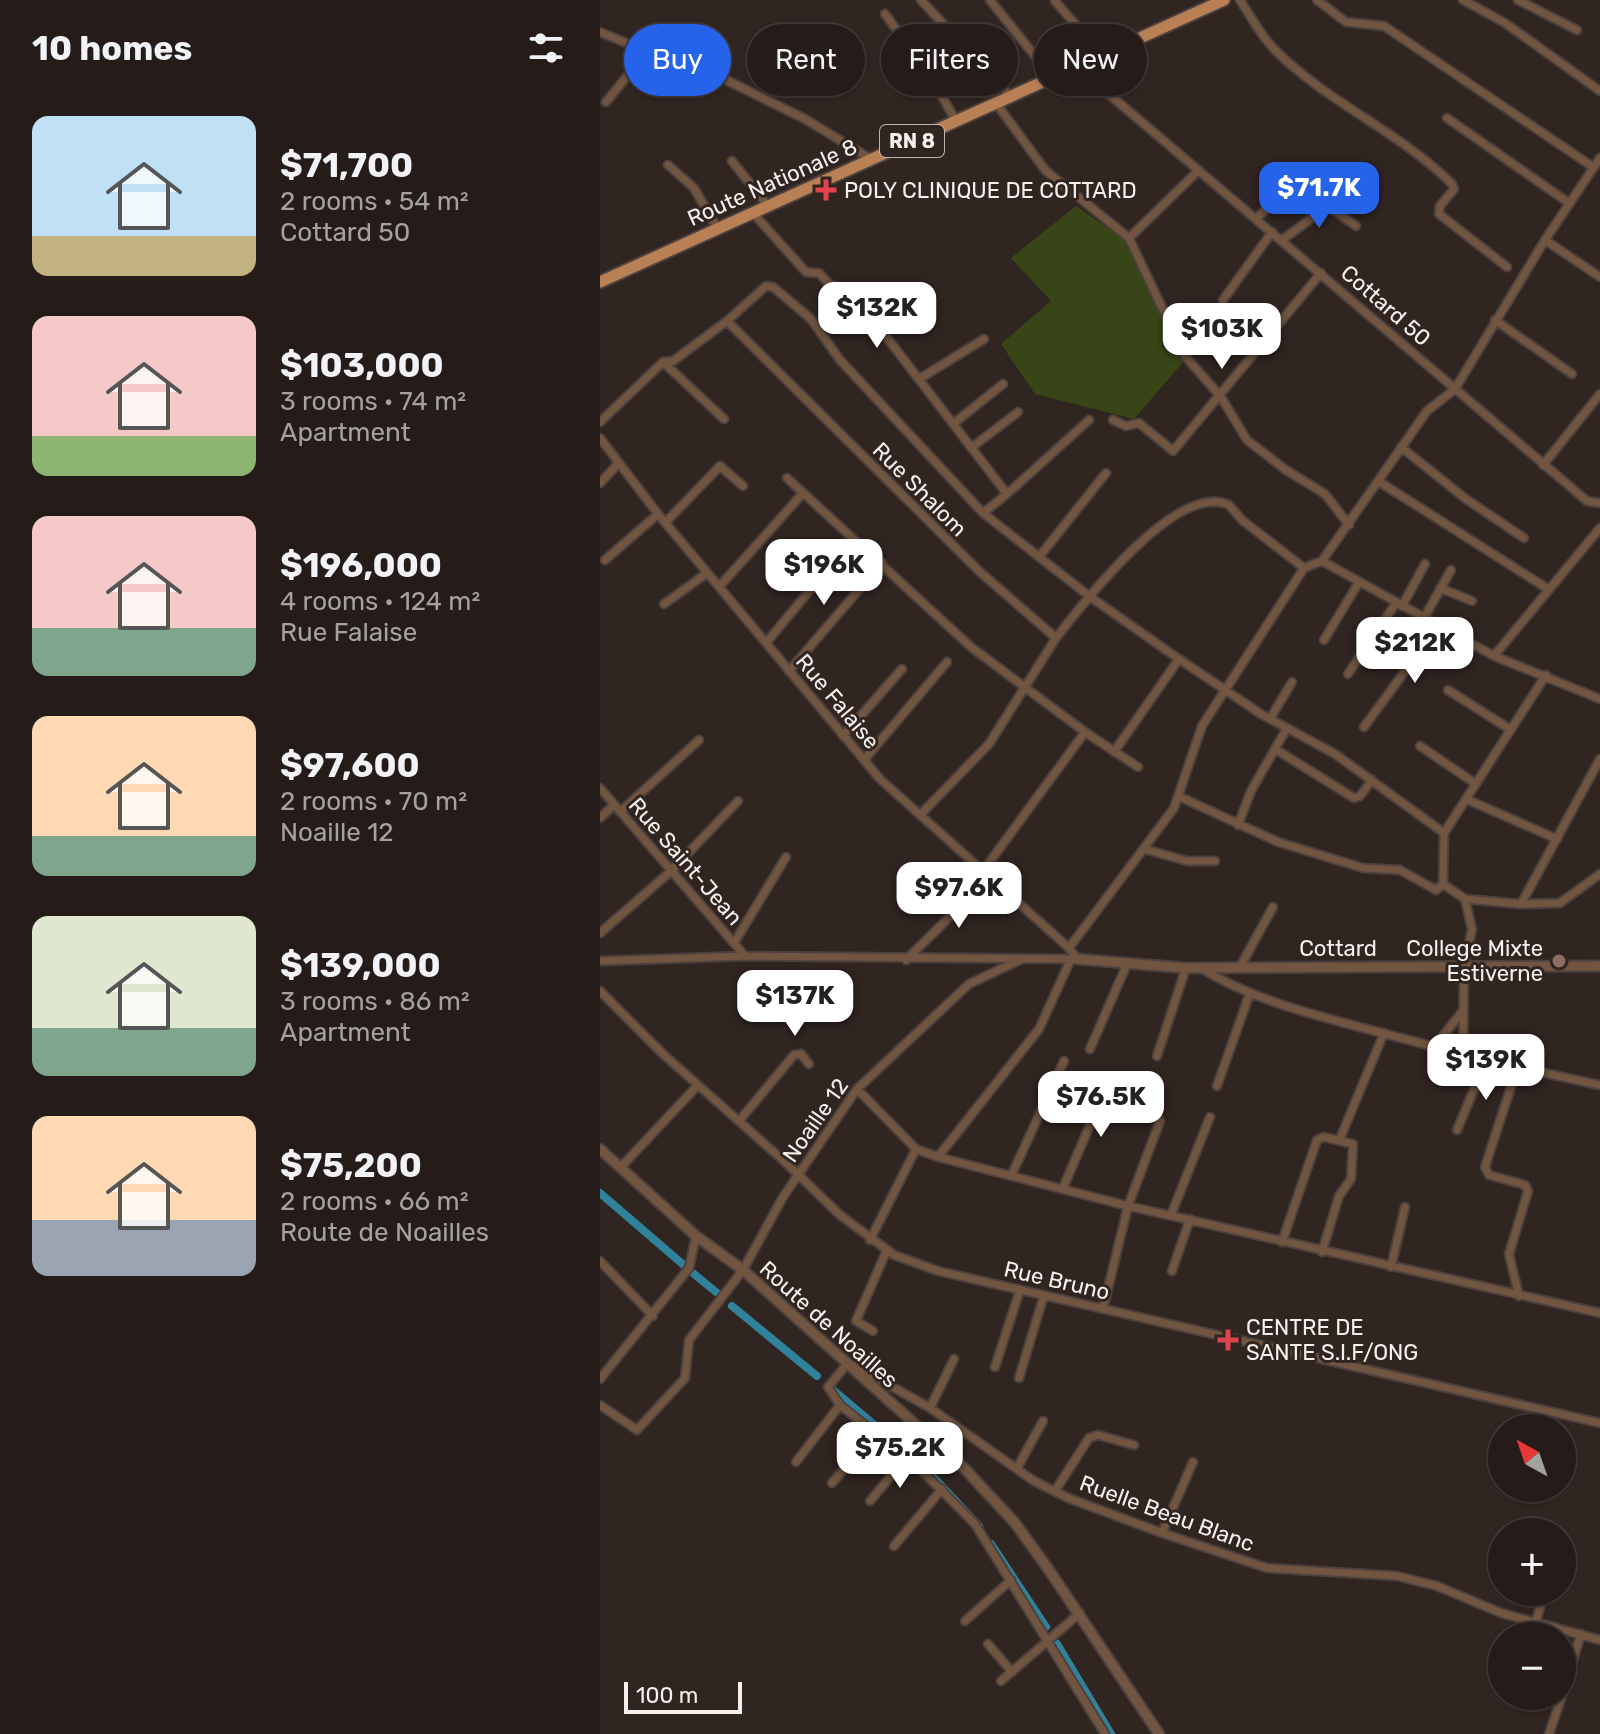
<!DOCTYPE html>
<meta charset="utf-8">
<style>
:root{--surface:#251c19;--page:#312926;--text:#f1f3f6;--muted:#a3a1a2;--line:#423a38;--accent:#2563eb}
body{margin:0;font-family:Rubik,sans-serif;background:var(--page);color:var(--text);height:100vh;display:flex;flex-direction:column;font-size:30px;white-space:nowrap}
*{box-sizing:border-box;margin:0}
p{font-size:26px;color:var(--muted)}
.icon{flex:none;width:44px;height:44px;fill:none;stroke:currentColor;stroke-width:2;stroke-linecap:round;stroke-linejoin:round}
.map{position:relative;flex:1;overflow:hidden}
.details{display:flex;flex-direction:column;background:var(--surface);width:600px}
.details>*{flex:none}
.guide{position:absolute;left:24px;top:24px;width:760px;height:72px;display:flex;gap:16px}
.needle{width:52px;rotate:320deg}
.tools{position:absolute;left:888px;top:1414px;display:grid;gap:16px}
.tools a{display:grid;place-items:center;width:88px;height:88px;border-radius:50%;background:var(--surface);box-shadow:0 2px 6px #0004,0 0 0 2px var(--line);font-size:40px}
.scale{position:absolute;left:24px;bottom:20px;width:118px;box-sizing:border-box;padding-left:8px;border:4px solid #f8f0ed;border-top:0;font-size:22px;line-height:28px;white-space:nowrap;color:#f8f0ed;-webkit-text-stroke:6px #312521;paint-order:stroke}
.price{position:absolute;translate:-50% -68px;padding:0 18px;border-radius:16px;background:#fff;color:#222;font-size:26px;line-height:52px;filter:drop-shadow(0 2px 4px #0008)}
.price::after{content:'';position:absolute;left:50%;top:48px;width:24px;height:18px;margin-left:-12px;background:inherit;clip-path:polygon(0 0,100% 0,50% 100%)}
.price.current{background:var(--accent);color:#fff}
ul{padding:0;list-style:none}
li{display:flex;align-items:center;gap:24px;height:200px;padding:0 32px}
li span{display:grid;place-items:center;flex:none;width:224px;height:160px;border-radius:16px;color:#555}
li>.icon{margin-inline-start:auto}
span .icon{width:96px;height:96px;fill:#fffc;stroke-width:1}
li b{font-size:34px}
h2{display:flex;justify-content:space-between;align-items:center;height:96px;padding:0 32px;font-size:34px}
.chip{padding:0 28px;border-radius:36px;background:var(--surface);box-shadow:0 2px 6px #0004,0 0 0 2px var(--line);font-size:28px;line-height:72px}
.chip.current{background:var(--accent);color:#fff}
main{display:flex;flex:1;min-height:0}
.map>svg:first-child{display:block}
.green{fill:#384617}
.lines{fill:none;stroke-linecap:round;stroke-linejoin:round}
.canal{stroke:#30829a;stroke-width:8}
.minor-casing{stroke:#4d413e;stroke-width:11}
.tertiary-casing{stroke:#4d413e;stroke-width:13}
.primary-casing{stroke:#4d413e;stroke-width:15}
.minor{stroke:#715541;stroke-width:7}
.tertiary{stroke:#715541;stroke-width:9}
.primary{stroke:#b98056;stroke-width:11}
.health-dot{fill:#e0444e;stroke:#312521;stroke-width:3}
.education-dot{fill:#8d6e63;stroke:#312521;stroke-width:3}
.labels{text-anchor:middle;stroke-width:6;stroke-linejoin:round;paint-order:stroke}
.shield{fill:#312521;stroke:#bcb3b0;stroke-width:2}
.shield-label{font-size:20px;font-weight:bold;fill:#f8f0ed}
.street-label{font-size:22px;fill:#f8f0ed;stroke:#312521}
.poi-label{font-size:22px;fill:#f8f0ed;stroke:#312521;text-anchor:start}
</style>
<main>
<section class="details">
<h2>10 homes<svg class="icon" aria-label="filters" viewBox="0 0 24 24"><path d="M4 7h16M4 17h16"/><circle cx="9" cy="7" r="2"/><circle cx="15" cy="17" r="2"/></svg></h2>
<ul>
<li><span style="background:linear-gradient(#bfe0f5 75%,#c2b280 0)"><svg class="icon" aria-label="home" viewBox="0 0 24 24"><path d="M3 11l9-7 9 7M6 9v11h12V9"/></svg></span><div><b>$71,700</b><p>2 rooms · 54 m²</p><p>Cottard 50</p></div></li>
<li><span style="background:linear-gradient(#f6c9c9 75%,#8fb573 0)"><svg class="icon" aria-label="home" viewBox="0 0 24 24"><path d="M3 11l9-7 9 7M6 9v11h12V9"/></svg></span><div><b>$103,000</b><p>3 rooms · 74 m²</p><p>Apartment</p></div></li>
<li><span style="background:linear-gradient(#f6c9c9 70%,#7fa58c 0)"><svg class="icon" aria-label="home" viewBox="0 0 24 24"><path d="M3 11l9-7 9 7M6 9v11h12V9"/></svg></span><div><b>$196,000</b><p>4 rooms · 124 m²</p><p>Rue Falaise</p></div></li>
<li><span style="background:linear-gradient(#ffd9b3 75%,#7fa58c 0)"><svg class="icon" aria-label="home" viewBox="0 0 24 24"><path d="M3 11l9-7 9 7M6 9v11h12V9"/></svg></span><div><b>$97,600</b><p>2 rooms · 70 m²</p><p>Noaille 12</p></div></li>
<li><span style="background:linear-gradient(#dfe7d0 70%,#7fa58c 0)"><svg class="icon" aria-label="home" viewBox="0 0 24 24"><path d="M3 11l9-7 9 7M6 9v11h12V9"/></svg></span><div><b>$139,000</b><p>3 rooms · 86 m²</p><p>Apartment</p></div></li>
<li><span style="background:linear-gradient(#ffd9b3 65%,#9aa5b1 0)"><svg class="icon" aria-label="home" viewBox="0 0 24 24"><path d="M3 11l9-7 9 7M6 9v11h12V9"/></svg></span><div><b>$75,200</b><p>2 rooms · 66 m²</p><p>Route de Noailles</p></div></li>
</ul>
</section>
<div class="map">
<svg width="1000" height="1734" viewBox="0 0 1000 1734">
<rect width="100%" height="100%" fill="#312521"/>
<path class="green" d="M476,206L523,238L584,361L534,419L435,394L401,344L451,301L411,258Z"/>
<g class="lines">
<path class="canal" d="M0,1193L86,1267
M94,1274L116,1292
M132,1306L217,1376
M233,1390L321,1464L379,1526
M391,1544L446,1627
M457,1644L511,1734"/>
<g class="minor-casing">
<path id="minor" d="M321,0L410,96
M390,0L439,61L449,79
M640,0C651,17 661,36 675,50C728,103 800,132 852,184L854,189L840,206L839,214L907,267
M717,0L746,22L784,26L993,167
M863,0L905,23L1000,91
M918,0L977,30
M455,1L502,55
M285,14L331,77L356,121
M0,32L69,61L118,76L205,119L271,159
M477,67L987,501L1000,503
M6,102L33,69L43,50
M396,103L445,170L529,238L585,356L621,397L647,440L686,470L725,494L749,525
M847,118L969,203
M132,161L167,205
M68,165L94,188L117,228
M152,212L206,272L219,273L230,285L248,289L268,313L407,494L383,513
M657,218L689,187L704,195
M529,238L599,170
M682,240L728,206L756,226
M945,240L1000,277
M623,300L672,232
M895,320L972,374
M127,321L380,572L456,638C484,602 577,481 629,505L642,520L704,568
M63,362L124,419
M319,379L384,339
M513,420L526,426L539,423L573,451L721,273
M0,422L63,362L73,361L127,321L166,286L173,287L211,319L240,360L383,513L489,596L579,659L661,714L735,754L844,833L946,675
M353,424L403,384
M0,438L58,514L280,779L469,948L477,959
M801,447L866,499L924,538
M371,448L418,412
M943,465L1000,394
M187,478L371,647L485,732
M778,481L948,589
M0,483L19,463
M407,494L489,420
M65,523L120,466L143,486
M439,557L506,473
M5,560L58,514
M722,561L894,656L1000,699
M119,587L203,493
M840,588L872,601
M64,604L107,573
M802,606L825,564
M824,618L851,570
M724,640L759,582
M166,643L220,578
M894,656L1000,528
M189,671L282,563
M748,674L796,603
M848,690L911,730
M670,719L692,682
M764,727L819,652L835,624
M243,736L302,669
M820,746L876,784
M675,749L754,798L760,796L772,780
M514,752L579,659
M264,760L347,662
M0,788L145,956
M578,796L678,842L763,868L800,870L836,890L843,884L844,833
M866,799L957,839
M20,812L99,740
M320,815L389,744L456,638
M0,818L14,805
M638,825L651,791L687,728
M544,849L587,861H615
M383,871L485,732L538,767
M843,884L865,899L872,929L864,967L863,1055
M865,899L921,904L960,903L1000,874
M921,904L1000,759
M0,933L71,871L138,801
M134,943L186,857
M469,948L574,808L602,726L704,568L722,561L827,411L855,389L945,240L1000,158
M306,960L390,877
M0,961L145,956L477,959
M640,967L673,907
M601,968C650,999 711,1014 767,1029C845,1050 922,1069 1000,1085
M0,991L64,1055L184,1161L240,1215L294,1255L338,1271L1000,1423
M834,1047L862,1012
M490,1049L527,964
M557,1056L586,968
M917,1068L885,1167L889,1175L925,1185L928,1191L909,1254L919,1296
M617,1086L650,993
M257,1089L316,1149L338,1157L528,1206L1000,1313
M139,1121L194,1055L201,1054L209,1064
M857,1130L886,1061
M739,1141L784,1033
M338,1157L439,1029L471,959
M21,1167L98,1085
M412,1174L464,1061
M463,1188L510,1078
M571,1215L610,1117
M270,1240L316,1149
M682,1242L717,1140L724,1137L753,1144L751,1179L739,1196L722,1252
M0,1261L53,1316
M791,1267L805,1207
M572,1271L590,1219
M503,1309L528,1206L560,1121
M273,1331L256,1321L287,1250
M254,1365L330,1408L434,1481L468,1498L562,1533L667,1568L797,1576L837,1586L901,1613L1000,1640
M395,1367L420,1290
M419,1378L444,1295
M0,1379L89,1268L96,1236
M0,1405L37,1430L85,1378L89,1340L143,1270L183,1197L257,1089L369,984L422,959
M240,1405L320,1469L375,1524L505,1734
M330,1408L354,1359
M196,1462L240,1405L228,1387L248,1363
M417,1468L443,1421
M232,1483L275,1434
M455,1491L489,1438L498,1435L534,1445
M270,1501L306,1458
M562,1533L593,1462
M294,1546L342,1489
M365,1621L411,1580
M936,1622L944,1592
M388,1644L412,1672
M401,1681L480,1613
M962,1695L981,1634
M949,1734L962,1696"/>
</g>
<g class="tertiary-casing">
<path id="tertiary" d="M477,959L586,968L1000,966
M0,1149L96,1236L143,1270L364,1468L415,1523L449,1570L559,1734"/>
</g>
<g class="primary-casing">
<path id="primary" d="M0,282L624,0"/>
</g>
<use href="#minor" class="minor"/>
<use href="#tertiary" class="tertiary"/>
<use href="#primary" class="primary"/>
</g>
<g class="health-dot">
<path d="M222 178h8v8h8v8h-8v8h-8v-8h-8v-8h8z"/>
<path d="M624 1328h8v8h8v8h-8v8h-8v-8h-8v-8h8z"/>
</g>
<circle class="education-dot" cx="959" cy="961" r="8"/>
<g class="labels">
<rect class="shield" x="280" y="125" width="64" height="32" rx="6"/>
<g class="shield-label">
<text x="312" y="148">RN 8</text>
</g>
<g class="street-label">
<text transform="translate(172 182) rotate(-24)" y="8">Route Nationale 8</text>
<text transform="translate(786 305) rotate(41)" y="8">Cottard 50</text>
<text transform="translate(320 489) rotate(45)" y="8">Rue Shalom</text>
<text transform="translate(238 701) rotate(50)" y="8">Rue Falaise</text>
<text transform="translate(86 861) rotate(49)" y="8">Rue Saint-Jean</text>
<text x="738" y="956">Cottard</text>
<text transform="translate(215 1120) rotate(-55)" y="8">Noaille 12</text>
<text transform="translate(457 1280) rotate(13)" y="8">Rue Bruno</text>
<text transform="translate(229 1324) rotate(42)" y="8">Route de Noailles</text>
<text transform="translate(567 1513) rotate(20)" y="8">Ruelle Beau Blanc</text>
</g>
<g class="poi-label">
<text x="244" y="198">POLY CLINIQUE DE COTTARD</text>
<text x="943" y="956" text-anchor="end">College Mixte<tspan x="943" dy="25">Estiverne</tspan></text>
<text x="646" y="1335">CENTRE DE<tspan x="646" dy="25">SANTE S.I.F/ONG</tspan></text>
</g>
</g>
</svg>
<div class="tools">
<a><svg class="needle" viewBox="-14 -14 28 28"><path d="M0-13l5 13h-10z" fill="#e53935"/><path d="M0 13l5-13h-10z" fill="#a3a1a2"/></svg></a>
<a>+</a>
<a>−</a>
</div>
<div class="scale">100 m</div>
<b class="price current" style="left:719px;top:230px">$71.7K</b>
<b class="price" style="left:277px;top:350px">$132K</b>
<b class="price" style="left:622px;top:371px">$103K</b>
<b class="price" style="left:224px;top:607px">$196K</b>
<b class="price" style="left:815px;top:685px">$212K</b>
<b class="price" style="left:359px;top:930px">$97.6K</b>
<b class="price" style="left:195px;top:1038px">$137K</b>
<b class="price" style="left:886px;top:1102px">$139K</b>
<b class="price" style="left:501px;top:1139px">$76.5K</b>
<b class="price" style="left:300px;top:1490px">$75.2K</b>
<div class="guide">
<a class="chip current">Buy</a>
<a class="chip">Rent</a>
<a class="chip">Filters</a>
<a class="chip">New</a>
</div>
</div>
</main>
